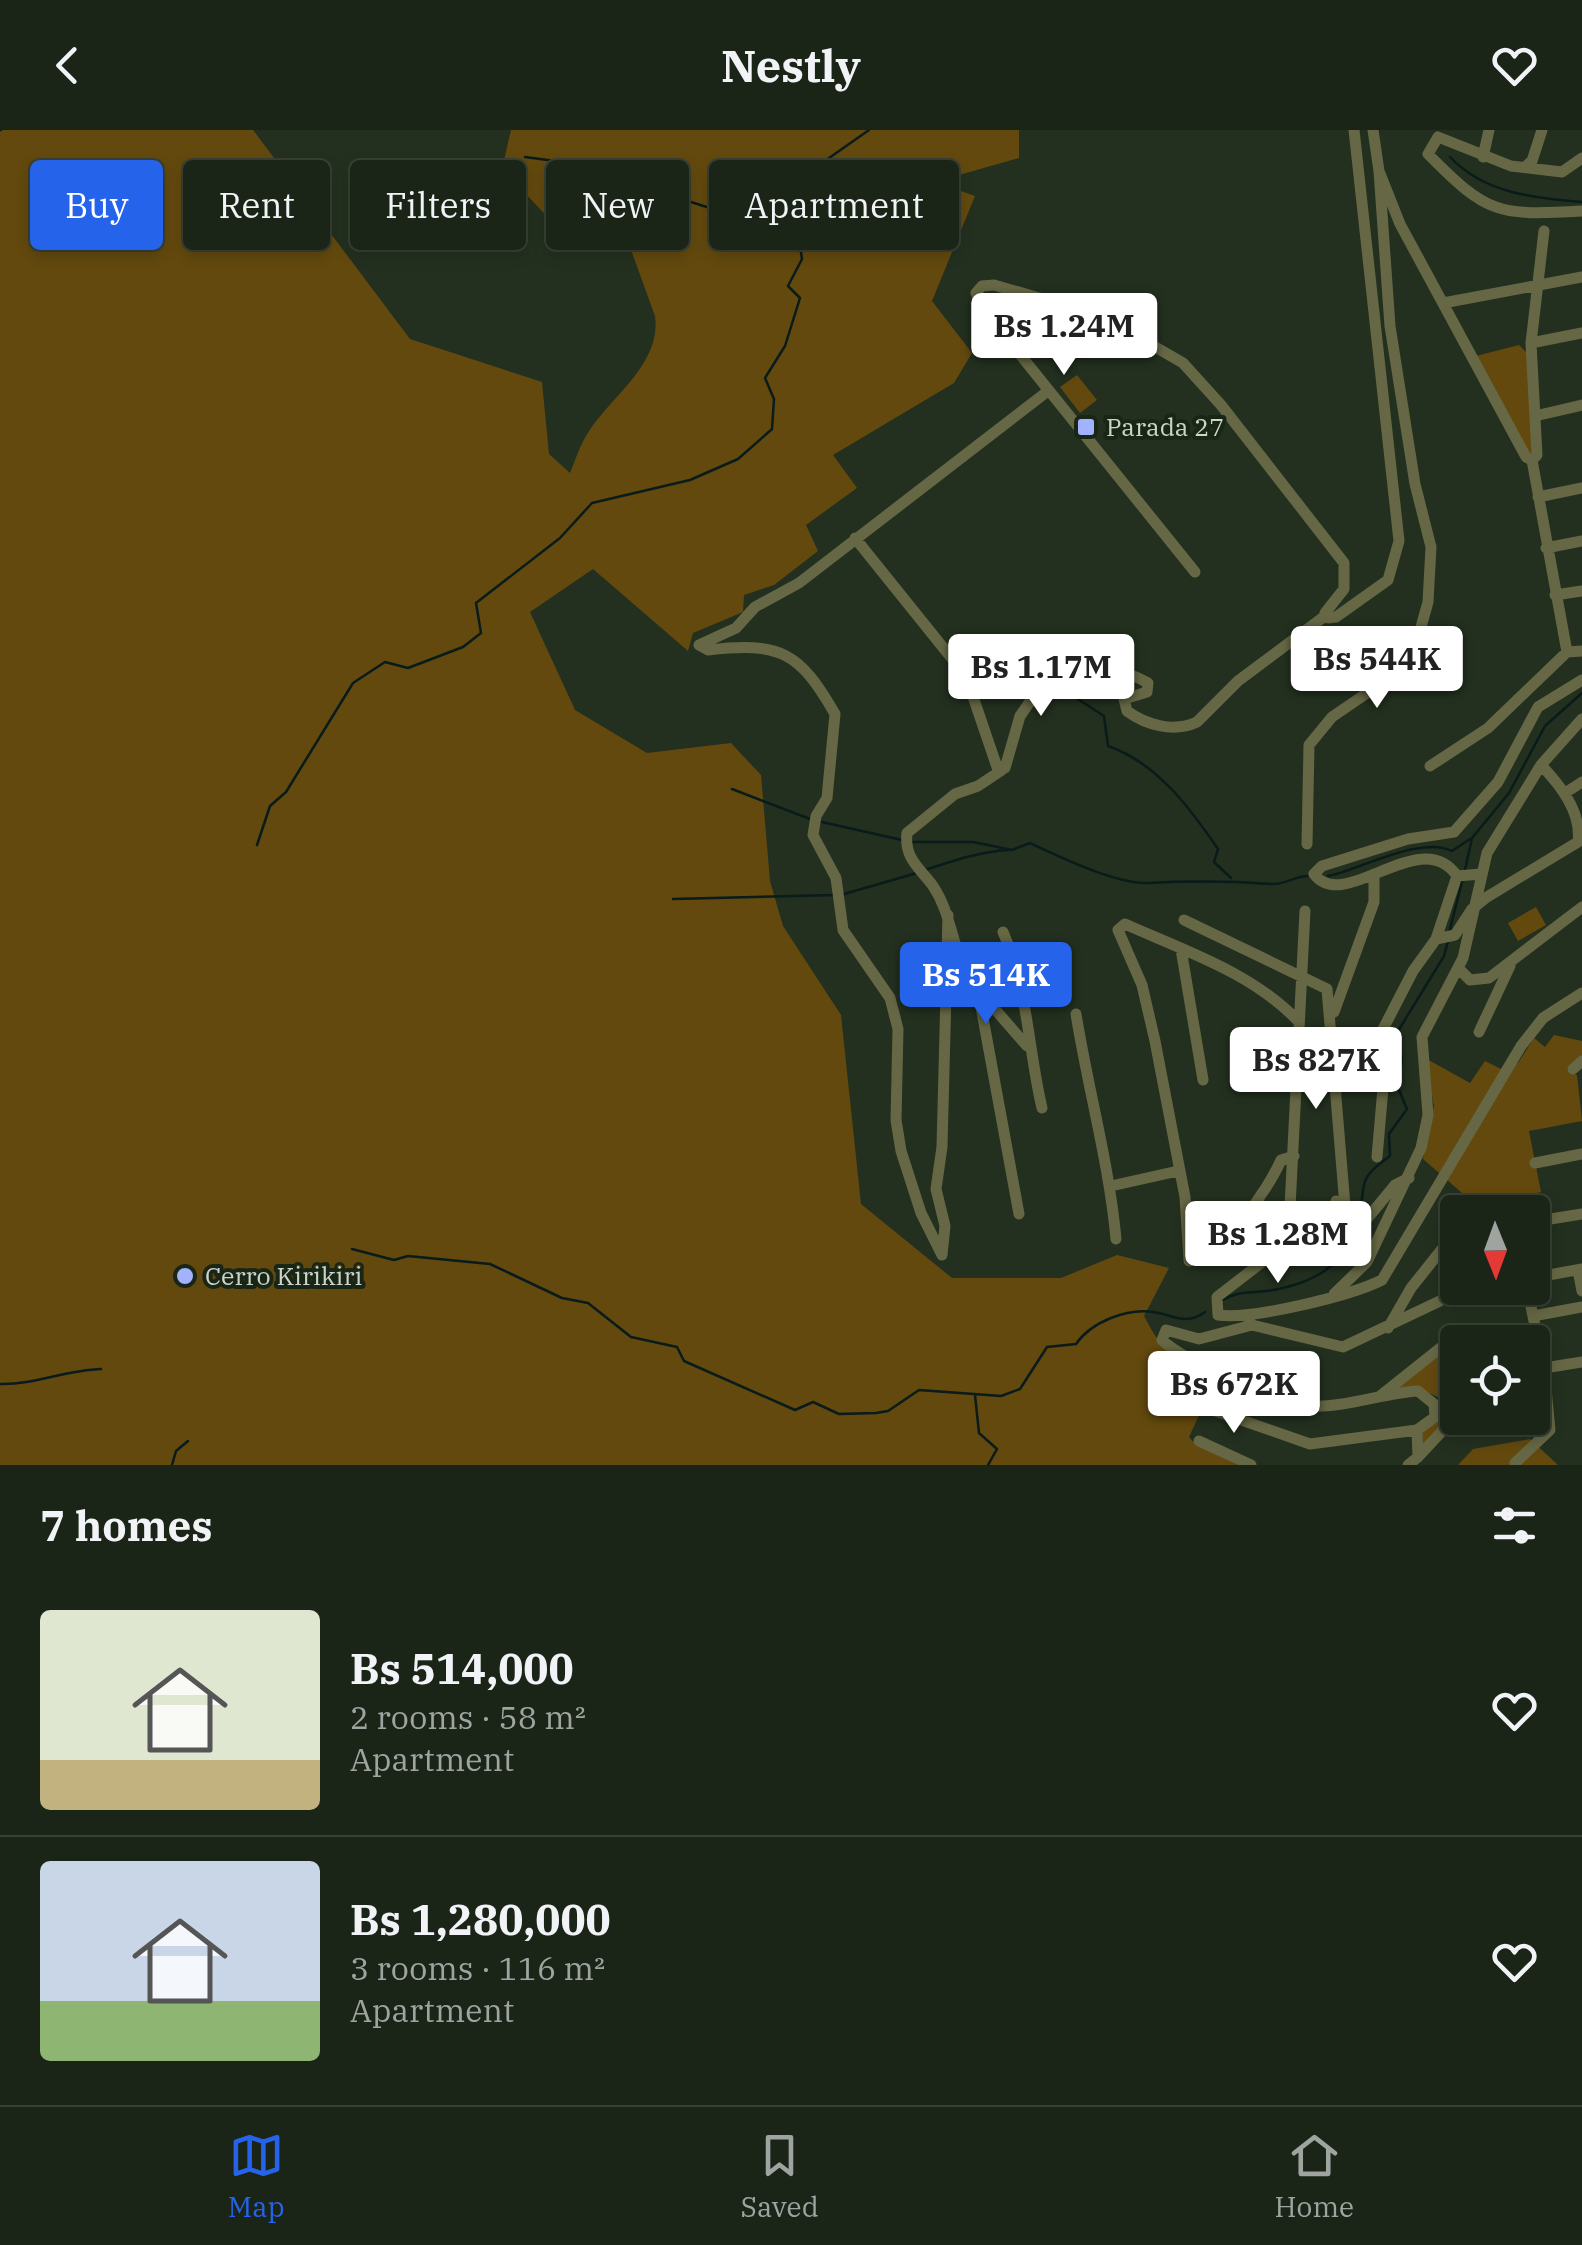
<!DOCTYPE html>
<meta charset="utf-8">
<style>
:root{--surface:#1a2417;--page:#273024;--text:#f1f3f6;--muted:#9fa4a1;--line:#384136;--accent:#2563eb}
body{margin:0;font-family:"IBM Plex Serif",serif;background:var(--page);color:var(--text);height:100vh;display:flex;flex-direction:column;font-size:38px;white-space:nowrap}
*{box-sizing:border-box;margin:0}
p{font-size:32px;color:var(--muted)}
.icon{flex:none;width:55px;height:55px;fill:none;stroke:currentColor;stroke-width:2;stroke-linecap:round;stroke-linejoin:round}
.map{position:relative;height:1335px;overflow:hidden}
.details{display:flex;flex-direction:column;background:var(--surface);flex:1}
.details>*{flex:none}
.guide{position:absolute;left:30px;top:30px;width:1000px;height:90px;display:flex;gap:20px}
.needle{width:65px;rotate:179deg}
.buttons{position:absolute;left:1440px;top:1065px;display:grid;gap:20px}
.buttons a{display:grid;place-items:center;width:110px;height:110px;border-radius:10px;background:var(--surface);box-shadow:0 5px 15px #0003,0 0 0 2px var(--line);font-size:50px}
.price{position:absolute;translate:-50% -85px;padding:0 22px;border-radius:10px;background:#fff;color:#222;font-size:32px;line-height:65px;filter:drop-shadow(0 2px 5px #0008)}
.price::after{content:'';position:absolute;left:50%;top:60px;width:30px;height:22px;margin-left:-15px;background:inherit;clip-path:polygon(0 0,100% 0,50% 100%)}
.price.on{background:var(--accent);color:#fff}
ul{padding:0;list-style:none}
li{display:flex;align-items:center;gap:30px;height:250px;padding:0 40px}
li+li{border-top:2px solid var(--line)}
li span{display:grid;place-items:center;flex:none;width:280px;height:200px;border-radius:10px;color:#555}
li>.icon{margin-inline-start:auto}
span .icon{width:120px;height:120px;fill:#fffc;stroke-width:1}
li b{font-size:42px}
h2{display:flex;justify-content:space-between;align-items:center;height:120px;padding:0 40px;font-size:42px}
.chip{padding:0 35px;border-radius:10px;background:var(--surface);box-shadow:0 5px 15px #0003,0 0 0 2px var(--line);font-size:35px;line-height:90px}
.chip.on{background:var(--accent);color:#fff}
header{display:flex;justify-content:space-between;align-items:center;height:130px;padding:0 40px;background:var(--surface);font-size:45px;font-weight:700}
.tab-bar{display:flex;justify-content:space-around;align-items:center;height:140px;border-top:2px solid var(--line);background:var(--surface);font-size:28px;color:var(--muted)}
.tab-bar a{display:grid;justify-items:center;gap:5px}
.tab-bar .on{color:var(--accent)}
.map>svg:first-child{display:block}
.green{fill:#63490e}
.lines{fill:none;stroke-linecap:round;stroke-linejoin:round}
.stream{stroke:#091b1a;stroke-width:2.5}
.minor{stroke:#666845;stroke-width:11}
.poi-dot{fill:#a3b2fd;stroke:#1a2615;stroke-width:4}
.labels{text-anchor:middle;stroke-width:8;stroke-linejoin:round;paint-order:stroke}
.poi-label{font-size:25px;fill:#cdd5ca;stroke:#1a2615;text-anchor:start}
</style>
<header><svg class="icon" aria-label="back" viewBox="0 0 24 24"><path d="M15 5l-7 7 7 7"/></svg>Nestly<svg class="icon" aria-label="heart" viewBox="0 0 24 24"><path d="M12 20l-8-8c-3-5 5-10 8-4 3-6 11-1 8 4z"/></svg></header>
<div class="map">
<svg width="1582" height="1335" viewBox="0 0 1582 1335">
<rect width="100%" height="100%" fill="#23301f"/>
<path class="green" d="M0,0H253L410,209L542,252L549,324L570,343C575,331 579,318 586,306C608,268 662,235 655,186L618,84L598,63L556,96L523,61L504,30L511,0H1019V28L952,47L947,56L975,66L932,171L972,223L954,253L833,325L857,358L806,395L818,421L774,455L744,465L743,482L693,503L688,521L593,439L530,482L575,580L647,623L731,613L761,645L770,751L783,796L841,885L861,1074L952,1148H1061L1117,1125L1169,1138L1144,1186C1165,1226 1175,1232 1216,1249L1189,1307L1196,1315L1238,1335H0Z
M1519,215L1528,224L1533,324L1527,322L1476,226Z
M1077,245L1097,270L1080,283L1060,257Z
M1536,777L1546,795L1518,811L1508,793Z
M1554,905L1582,911V926L1567,940L1577,945L1582,991L1529,1001L1541,1062L1518,1067L1519,1082H1471L1469,1069L1423,1029L1434,976L1425,928L1470,953L1485,931L1501,939L1508,928L1518,933L1534,908L1545,917Z
M1457,1215V1279L1423,1320L1422,1302L1439,1288L1438,1267L1416,1257L1390,1260L1434,1225Z
M1530,1309L1558,1335H1458L1473,1319Z"/>
<g class="lines">
<path class="stream" d="M0,0H1
M525,27L570,33L611,53L657,61L753,92H765L792,78
M1450,27C1485,64 1535,68 1582,72
M1064,560L1104,586L1108,616C1157,633 1190,678 1218,719L1214,732L1231,748
M732,659L810,689
M822,692L902,710
M910,712H973L1012,720L1030,713C1060,727 1116,754 1148,753C1188,751 1229,751 1271,754C1284,755 1295,746 1308,746
M257,715L270,676L286,662L353,553L385,532L408,538L463,517L481,503L476,473L560,408L592,373L690,350L738,329L772,299L774,269L765,248L785,216L800,168L788,156L802,129L794,77L804,71L812,40L869,0
M925,740C953,731 978,722 1008,720
M1465,740L1472,708L1509,663L1545,596L1582,563
M1328,746C1359,740 1421,705 1452,721L1470,709
M844,764L917,743
M673,769L836,765
M1449,803L1463,748
M1360,1086C1365,1050 1359,1048 1390,1026L1389,1004L1407,979L1396,953L1402,932L1398,901L1444,826L1448,811
M352,1119L394,1130L408,1126L490,1134L562,1168L588,1173L631,1207L677,1217L684,1231L795,1280L813,1272L839,1284L876,1283L888,1281L919,1260L1001,1266L1020,1259L1047,1217L1076,1214C1091,1192 1127,1178 1153,1182C1174,1185 1186,1196 1205,1182
M1221,1171C1236,1161 1249,1163 1266,1161C1306,1156 1337,1140 1358,1106
M0,1254C34,1255 65,1240 101,1239
M975,1265L979,1303L997,1319L988,1335
M172,1335L176,1321L188,1311"/>
<path class="minor" d="M1373,0L1379,41L1400,94L1526,327L1532,330L1537,325L1531,213L1544,101
M1483,27L1489,0
M1582,28L1562,42L1511,36L1438,7L1428,24C1487,84 1498,86 1582,81
M1525,37L1532,31L1542,0
M1443,173L1582,147
M1531,213L1582,203
M1535,286L1582,275
M1532,330L1567,522
M1538,367L1582,358
M855,408L966,546L998,640L1005,638L1020,586L1048,546C1079,535 1120,536 1148,553L1147,562L1124,569L1127,581C1146,595 1174,603 1197,592L1238,551L1325,486
M1546,418L1582,411
M1195,442L981,176L976,163L982,156L994,155L1053,172L1145,211L1183,233L1221,275L1344,433V459L1325,483L1328,488L1336,487L1388,450L1399,411L1354,0
M1555,465L1582,461
M1430,636L1488,598L1567,522L1582,521
M1002,640L978,656L955,664L907,703C904,729 920,738 933,756C947,777 950,799 958,822C970,855 1004,889 1027,916
M1565,663L1582,652
M1307,714L1309,615L1332,587L1411,533L1428,472L1431,417L1415,354L1390,196L1379,41
M1481,744L1457,746C1421,693 1344,785 1314,744L1322,736L1408,709L1454,702L1498,652L1538,577L1582,550
M1305,781L1290,1077L1261,1133L1217,1167L1218,1185C1251,1190 1350,1166 1382,1150L1521,916L1543,888L1582,863
M948,785L942,1017L936,1059L945,1096L942,1125L921,1083L901,1021L896,990L898,899L890,868L843,800L836,748L813,705L816,686L827,668L835,584C799,521 780,512 708,520L699,515L736,498L755,477L799,453L1048,261
M1184,790L1327,859L1347,1100L1357,1101L1395,1055L1409,1048
M1003,802C1028,858 1028,919 1042,978
M1436,809L1455,805L1472,779L1487,767L1578,712C1582,682 1560,655 1541,635
M1181,819L1203,950
M1458,838L1470,850L1489,848L1582,777
M977,855L1019,1084
M1334,882L1374,772V744
M1076,884C1088,959 1109,1033 1116,1109
M1479,902L1510,836
M1573,939L1582,931
M1294,1026L1281,1030C1268,1060 1223,1125 1189,1131L1185,1067L1155,911L1142,855L1118,800L1125,794C1185,821 1253,843 1299,892
M1377,1027L1383,958L1380,905L1413,841L1436,809L1457,746
M1535,1033L1582,1024
M1111,1056L1178,1041
M1532,1092L1582,1084
M1317,1126L1328,1113L1336,1071
M1578,1140L1582,1161
M1532,1148L1582,1139
M1334,1164L1367,1132L1421,1018L1428,985L1422,907L1463,828L1487,723L1541,635L1582,589
M1533,1186L1582,1177
M1249,1190L1252,1195L1343,1217L1442,1170L1458,1158
M1388,1198L1411,1158L1458,1099
M1532,1240L1582,1232
M1380,1266L1444,1215L1469,1212
M1204,1277L1310,1314L1417,1300L1435,1287L1434,1274L1418,1261C1383,1263 1345,1278 1310,1276C1280,1275 1183,1231 1162,1210L1166,1200L1199,1209L1252,1195
M1199,1311L1251,1335
M1418,1327L1458,1284
M1515,1333L1550,1300L1544,1238L1527,1158
M1408,1335L1418,1327L1417,1300"/>
</g>
<g class="poi-dot">
<rect x="1076" y="287" width="20" height="20" rx="5"/>
<circle cx="185" cy="1146" r="10"/>
</g>
<g class="labels">
<g class="poi-label">
<text x="1106" y="306">Parada 27</text>
<text x="205" y="1155">Cerro Kirikiri</text>
</g>
</g>
</svg>
<div class="buttons">
<a><svg class="needle" viewBox="-14 -14 28 28"><path d="M0-13l5 13h-10z" fill="#e53935"/><path d="M0 13l5-13h-10z" fill="#9fa4a1"/></svg></a>
<a><svg class="icon" aria-label="locate" viewBox="0 0 24 24"><circle cx="12" cy="12" r="6"/><path d="M12 2v4M12 18v4M2 12h4M18 12h4"/></svg></a>
</div>
<b class="price" style="left:1064px;top:248px">Bs 1.24M</b>
<b class="price" style="left:1377px;top:581px">Bs 544K</b>
<b class="price" style="left:1041px;top:589px">Bs 1.17M</b>
<b class="price on" style="left:986px;top:897px">Bs 514K</b>
<b class="price" style="left:1316px;top:982px">Bs 827K</b>
<b class="price" style="left:1278px;top:1156px">Bs 1.28M</b>
<b class="price" style="left:1234px;top:1306px">Bs 672K</b>
<div class="guide">
<a class="chip on">Buy</a>
<a class="chip">Rent</a>
<a class="chip">Filters</a>
<a class="chip">New</a>
<a class="chip">Apartment</a>
</div>
</div>
<section class="details">
<h2>7 homes<svg class="icon" aria-label="filters" viewBox="0 0 24 24"><path d="M4 7h16M4 17h16"/><circle cx="9" cy="7" r="2"/><circle cx="15" cy="17" r="2"/></svg></h2>
<ul>
<li><span style="background:linear-gradient(#dfe7d0 75%,#c2b280 0)"><svg class="icon" aria-label="home" viewBox="0 0 24 24"><path d="M3 11l9-7 9 7M6 9v11h12V9"/></svg></span><div><b>Bs 514,000</b><p>2 rooms · 58 m²</p><p>Apartment</p></div><svg class="icon" aria-label="heart" viewBox="0 0 24 24"><path d="M12 20l-8-8c-3-5 5-10 8-4 3-6 11-1 8 4z"/></svg></li>
<li><span style="background:linear-gradient(#c9d6e8 70%,#8fb573 0)"><svg class="icon" aria-label="home" viewBox="0 0 24 24"><path d="M3 11l9-7 9 7M6 9v11h12V9"/></svg></span><div><b>Bs 1,280,000</b><p>3 rooms · 116 m²</p><p>Apartment</p></div><svg class="icon" aria-label="heart" viewBox="0 0 24 24"><path d="M12 20l-8-8c-3-5 5-10 8-4 3-6 11-1 8 4z"/></svg></li>
</ul>
</section>
<nav class="tab-bar">
<a class="on"><svg class="icon" aria-label="map" viewBox="0 0 24 24"><path d="M3 6l6-2 6 2 6-2v14l-6 2-6-2-6 2zM9 4v14M15 6v14"/></svg>Map</a>
<a><svg class="icon" aria-label="saved" viewBox="0 0 24 24"><path d="M7 4h10v16l-5-4-5 4z"/></svg>Saved</a>
<a><svg class="icon" aria-label="home" viewBox="0 0 24 24"><path d="M3 11l9-7 9 7M6 9v11h12V9"/></svg>Home</a>
</nav>
